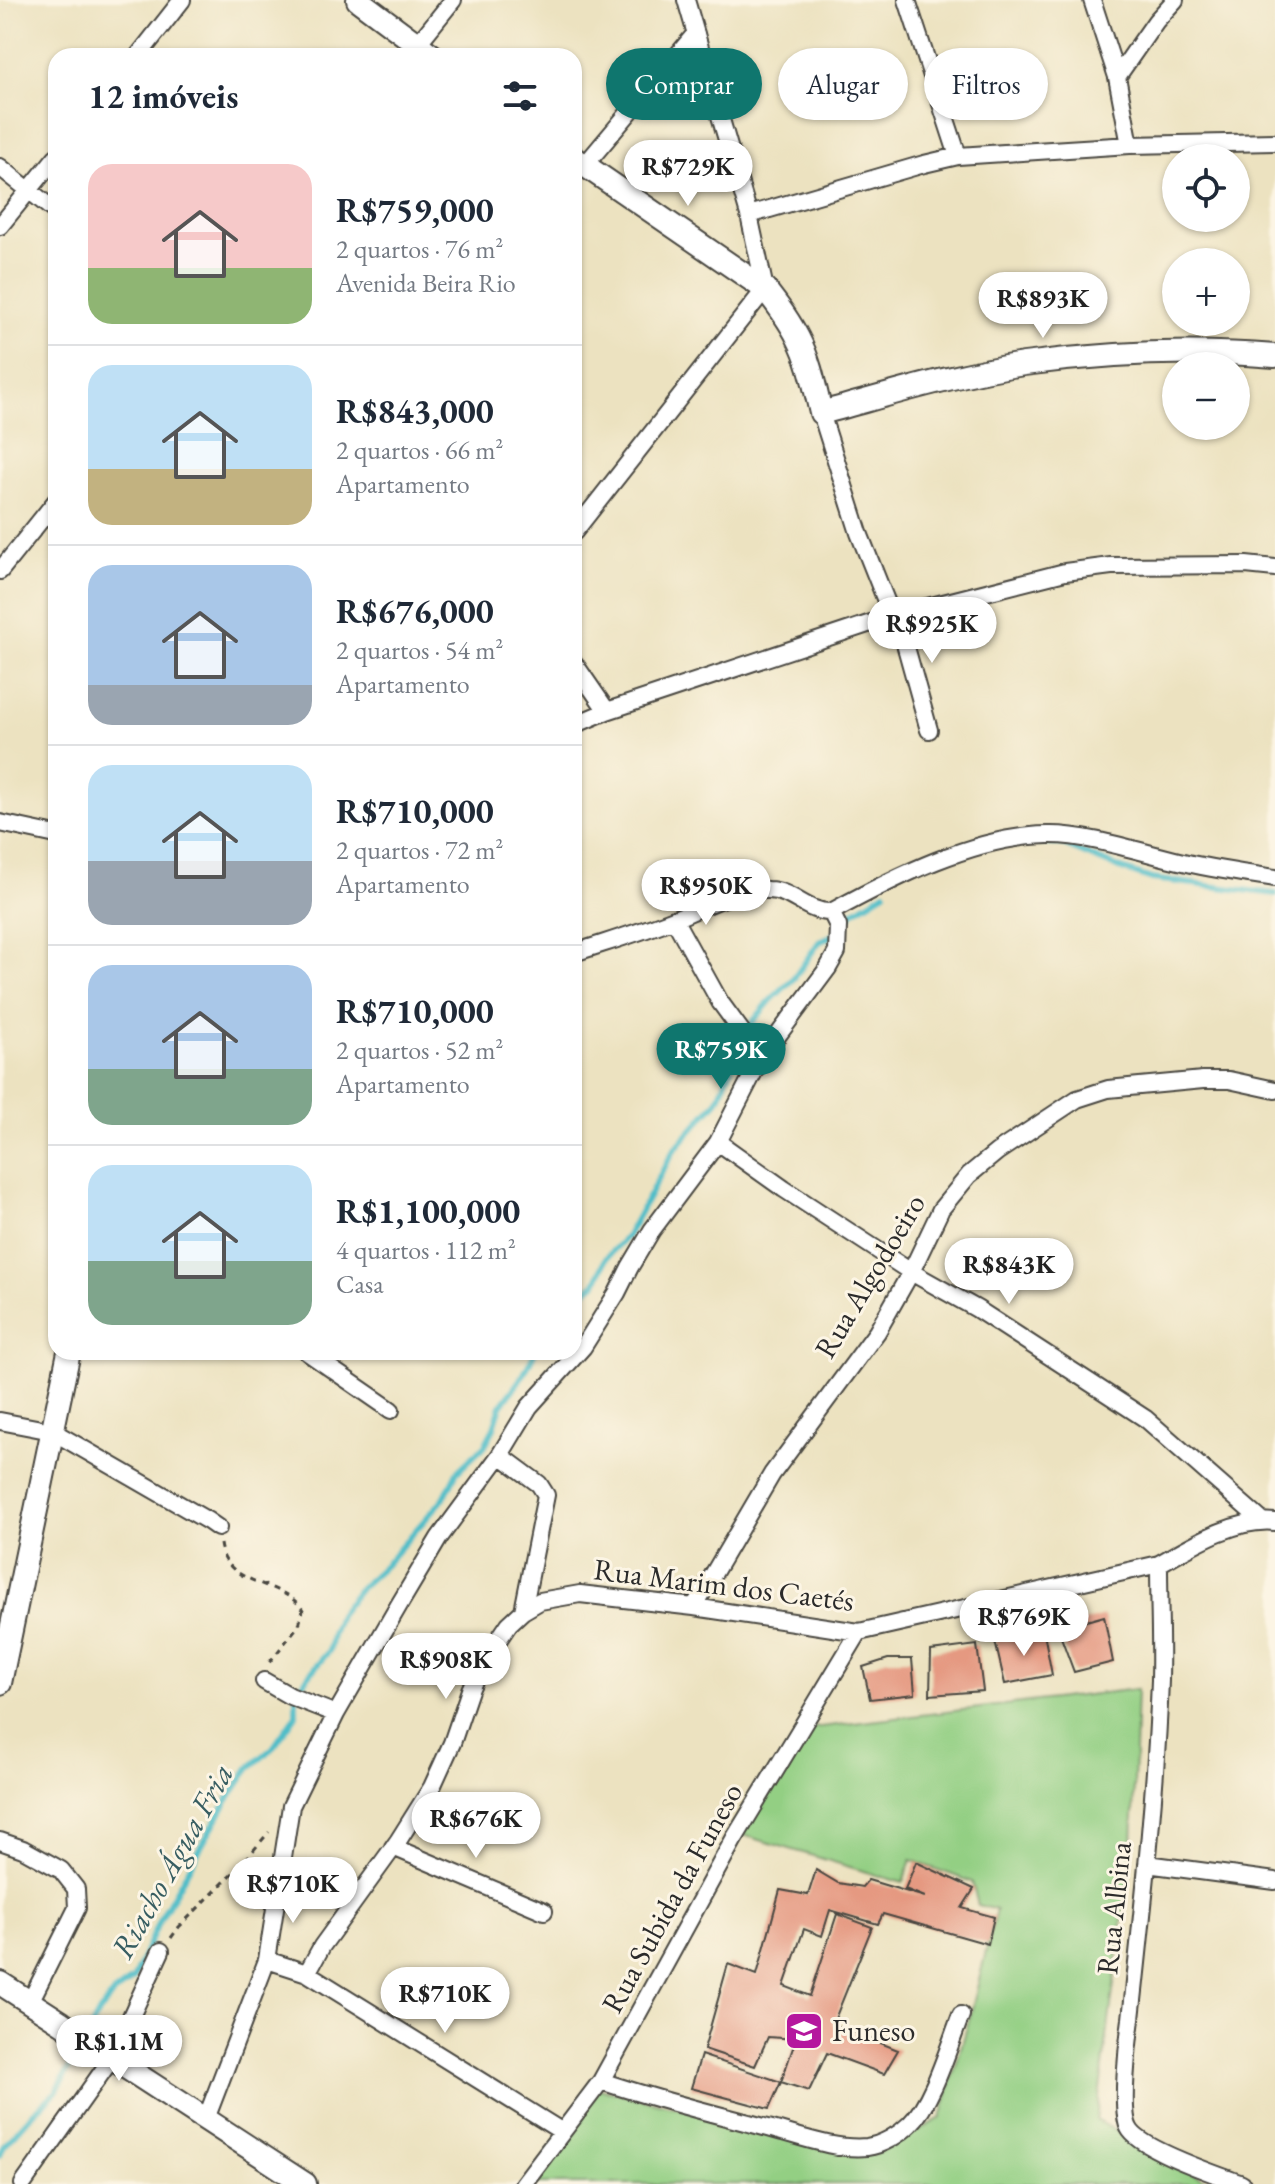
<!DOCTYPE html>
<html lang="pt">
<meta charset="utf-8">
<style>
:root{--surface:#fff;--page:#f6f6f7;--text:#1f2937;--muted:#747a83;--line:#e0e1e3;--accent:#0f766e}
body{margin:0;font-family:"EB Garamond",serif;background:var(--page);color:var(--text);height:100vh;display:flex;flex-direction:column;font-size:30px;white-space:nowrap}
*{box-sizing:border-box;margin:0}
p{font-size:26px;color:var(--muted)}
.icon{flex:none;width:44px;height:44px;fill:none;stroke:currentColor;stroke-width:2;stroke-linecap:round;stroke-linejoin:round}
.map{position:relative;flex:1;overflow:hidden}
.panel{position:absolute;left:48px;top:48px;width:534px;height:1312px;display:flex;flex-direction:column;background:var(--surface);border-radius:24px;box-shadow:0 2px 6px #0004}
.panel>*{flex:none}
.banner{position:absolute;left:606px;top:48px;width:548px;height:72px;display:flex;gap:16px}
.controls{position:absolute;left:1162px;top:144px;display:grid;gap:16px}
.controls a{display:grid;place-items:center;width:88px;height:88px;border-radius:50%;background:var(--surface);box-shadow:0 2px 6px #0004;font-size:40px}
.price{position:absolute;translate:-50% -68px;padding:0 18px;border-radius:28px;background:#fff;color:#222;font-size:26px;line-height:52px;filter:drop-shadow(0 2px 4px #0008)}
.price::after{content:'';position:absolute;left:50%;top:48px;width:24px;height:18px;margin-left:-12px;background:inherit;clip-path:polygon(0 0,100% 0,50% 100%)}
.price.on{background:var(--accent);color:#fff}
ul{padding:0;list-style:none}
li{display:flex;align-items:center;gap:24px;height:200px;padding:0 40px}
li+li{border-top:2px solid var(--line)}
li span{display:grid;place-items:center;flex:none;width:224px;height:160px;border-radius:24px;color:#555}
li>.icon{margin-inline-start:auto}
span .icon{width:96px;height:96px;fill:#fffc;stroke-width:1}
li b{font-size:34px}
h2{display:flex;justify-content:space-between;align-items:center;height:96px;padding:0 40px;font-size:34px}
.chip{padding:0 28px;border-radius:36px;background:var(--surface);box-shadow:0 2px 6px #0004;font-size:28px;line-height:72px}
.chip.on{background:var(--accent);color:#fff}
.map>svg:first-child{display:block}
.green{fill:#93cf83;stroke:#5f7d57;stroke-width:2}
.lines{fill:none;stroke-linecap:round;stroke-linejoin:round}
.stream{stroke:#50bdc8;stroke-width:6}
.building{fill:#e59981}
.street-casing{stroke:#484641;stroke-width:20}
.secondary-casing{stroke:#484641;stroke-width:26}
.path{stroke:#484641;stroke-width:3;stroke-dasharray:6 6;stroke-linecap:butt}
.street{stroke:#fff;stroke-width:16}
.secondary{stroke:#fff;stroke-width:22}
.labels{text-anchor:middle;stroke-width:6;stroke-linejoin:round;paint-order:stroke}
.street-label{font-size:30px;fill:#2b2b2b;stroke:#fcf5e5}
.poi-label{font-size:30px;fill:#2b2b2b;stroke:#fcf5e5;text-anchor:start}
.water-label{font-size:32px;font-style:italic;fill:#385e62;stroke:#fcf5e5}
</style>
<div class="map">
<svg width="1275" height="2184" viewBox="0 0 1275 2184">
<rect width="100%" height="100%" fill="#fcf5e5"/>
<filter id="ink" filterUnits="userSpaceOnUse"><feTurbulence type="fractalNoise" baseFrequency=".0125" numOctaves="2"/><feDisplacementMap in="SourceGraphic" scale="16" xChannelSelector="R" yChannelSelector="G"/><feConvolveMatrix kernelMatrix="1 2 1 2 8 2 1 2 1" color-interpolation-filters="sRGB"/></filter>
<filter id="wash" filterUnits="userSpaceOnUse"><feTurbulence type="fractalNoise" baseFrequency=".006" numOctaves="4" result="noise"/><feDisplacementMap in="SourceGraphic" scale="32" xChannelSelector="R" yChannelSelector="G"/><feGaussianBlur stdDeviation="1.8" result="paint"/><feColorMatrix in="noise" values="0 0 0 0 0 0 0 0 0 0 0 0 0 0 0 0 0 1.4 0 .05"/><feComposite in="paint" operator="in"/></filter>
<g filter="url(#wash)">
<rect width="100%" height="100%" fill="#ece2c0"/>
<path class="green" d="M1137,1689L1132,1847L1096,2120L1213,2184H528L594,2087L874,2155L941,2118L971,2013L996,1910L978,1905L972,1882L911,1860L903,1883L743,1835L804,1729Z"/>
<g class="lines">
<path class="stream" d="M1034,843L1061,844L1119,868L1152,879L1275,894
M574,1300L596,1283L606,1258L627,1236L674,1150L718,1100L747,1029L771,1000L794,978L819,942L835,934L853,912L885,892
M0,2155L4,2145L31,2115L56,2092L100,2012L112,1995L134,1978L159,1921L224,1806L249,1768L273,1748L296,1715V1695L308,1676L329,1651L332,1635L339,1615L359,1589L385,1565L444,1498L457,1472L485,1445L493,1430L501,1406L524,1374L535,1352"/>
</g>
<g id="blocks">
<path class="building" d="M1104,1616L1113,1662L1074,1672L1058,1629Z
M1044,1633L1052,1675L1005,1684L995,1641Z
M977,1645L983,1691L930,1695L931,1651Z
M888,1659H912L915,1694L870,1699L863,1667Z
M916,1862L974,1889L962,1908L994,1917L988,1944L883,1914L878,1924L830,1910L822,1936L804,1929L784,1986L810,1996L837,1914L872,1927L833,2024L898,2050L884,2074L827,2053L809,2091L781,2082L769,2109L691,2088L701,2055L781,2082L796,2039L768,2037L755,2066L704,2049L728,1964L757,1975L780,1890L808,1895L816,1870L838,1883L862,1887L868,1880L925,1897L905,1889Z"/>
</g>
</g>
<g filter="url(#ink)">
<use href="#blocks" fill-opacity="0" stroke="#484641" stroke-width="2"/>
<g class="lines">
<g class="street-casing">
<path id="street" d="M907,0L958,156
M1092,0L1117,77L1130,145
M138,56L182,0
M408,56L453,0
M1117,77L1156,21L1175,0
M585,165L696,33
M0,167L56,212
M749,215L924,164L958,156L1130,145L1275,142
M0,226L56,157
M821,413L859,533L892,616L904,640L929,730
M574,532L765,289L749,215L686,0
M0,571L56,501
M574,663L607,711
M574,725L607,711L892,616L1065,572L1111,566L1246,565L1275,568
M0,823L56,835
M831,912C893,878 975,836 1048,835C1086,834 1141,852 1179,861C1210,869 1243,873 1275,878
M674,919L720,1002L761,1058
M574,953C607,942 641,932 674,919C705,907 734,889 768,890C792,890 807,913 831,912
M718,1142L784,1189L911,1272L977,1309L1146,1419L1262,1521
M307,1352L391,1410
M0,1421L52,1431L208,1521L218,1528
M500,1455L529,1407L583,1347L617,1293L630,1267L652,1230L718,1142L761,1058L828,968L837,952L838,926L831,912
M1159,1564C1159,1603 1161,1642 1160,1680C1156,1793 1143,1907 1131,2019C1128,2041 1120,2111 1129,2128C1139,2149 1218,2175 1242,2184
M694,1607L772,1474L877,1332L911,1272L941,1209L969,1175L997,1152L1077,1099L1108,1089L1203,1080H1229L1275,1090
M264,1681L290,1696L336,1714
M0,1841L23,1849L61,1870L76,1889L77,1908L30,2002
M393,1847L544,1911
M1147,1864L1275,1881
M267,1960L307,1973L322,1946L398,1841L432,1787L452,1743L470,1690L480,1667L509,1624L523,1611L540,1601L580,1594L694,1607L859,1632L1159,1564C1192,1545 1235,1518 1275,1522
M307,1973L561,2131
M601,2081C657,2100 715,2114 772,2129C802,2137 835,2150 867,2147C882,2145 899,2135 910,2124C933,2102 949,2045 961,2015
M206,2119L267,1960L291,1806L336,1714L399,1605L439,1538L500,1455L539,1484L546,1495L523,1611
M23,2184L112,2058L161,1951
M523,2184L601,2081L734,1839L859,1632"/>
</g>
<g class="secondary-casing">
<path id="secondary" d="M358,0L433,56
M574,158L765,289C777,304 789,320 798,338C810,361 815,388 821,413C888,395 955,374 1024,364C1106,353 1192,349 1275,356
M0,1683L69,1352
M0,1983L62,2023L107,2055L305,2184"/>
</g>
<path class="path" d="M220,1544C226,1588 283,1579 303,1610L299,1625L268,1664
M171,1938L179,1927L241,1865L269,1832"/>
<use href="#street" class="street"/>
<use href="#secondary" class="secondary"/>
</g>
</g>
<defs>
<g id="university-square" transform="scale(2)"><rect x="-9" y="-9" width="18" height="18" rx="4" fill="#b5179e" stroke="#fcf5e5"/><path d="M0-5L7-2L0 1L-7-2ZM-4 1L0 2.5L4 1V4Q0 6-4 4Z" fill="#fff"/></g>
</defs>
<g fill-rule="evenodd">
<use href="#university-square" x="804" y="2031"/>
</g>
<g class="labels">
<g class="street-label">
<text transform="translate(870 1276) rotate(-59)" y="10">Rua Algodoeiro</text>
<text transform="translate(724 1585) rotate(7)" y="10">Rua Marim dos Caetés</text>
<text transform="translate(672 1898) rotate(-61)" y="10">Rua Subida da Funeso</text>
<text transform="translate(1114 1908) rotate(-84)" y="10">Rua Albina</text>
</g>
<g class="poi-label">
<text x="832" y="2041">Funeso</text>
</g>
<g class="water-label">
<text transform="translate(172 1861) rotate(-61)" y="11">Riacho Água Fria</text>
</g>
</g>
</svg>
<div class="controls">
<a><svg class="icon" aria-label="locate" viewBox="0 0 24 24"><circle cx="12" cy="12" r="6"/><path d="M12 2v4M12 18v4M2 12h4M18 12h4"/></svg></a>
<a>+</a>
<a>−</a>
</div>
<b class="price" style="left:688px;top:208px">R$729K</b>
<b class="price" style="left:1043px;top:340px">R$893K</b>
<b class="price" style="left:932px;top:665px">R$925K</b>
<b class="price" style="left:706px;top:927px">R$950K</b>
<b class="price on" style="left:721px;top:1091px">R$759K</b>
<b class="price" style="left:1009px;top:1306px">R$843K</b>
<b class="price" style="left:1024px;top:1658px">R$769K</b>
<b class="price" style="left:446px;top:1701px">R$908K</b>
<b class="price" style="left:476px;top:1860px">R$676K</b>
<b class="price" style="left:293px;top:1925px">R$710K</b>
<b class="price" style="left:445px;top:2035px">R$710K</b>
<b class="price" style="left:119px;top:2083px">R$1.1M</b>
<div class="banner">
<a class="chip on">Comprar</a>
<a class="chip">Alugar</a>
<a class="chip">Filtros</a>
</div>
<section class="panel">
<h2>12 imóveis<svg class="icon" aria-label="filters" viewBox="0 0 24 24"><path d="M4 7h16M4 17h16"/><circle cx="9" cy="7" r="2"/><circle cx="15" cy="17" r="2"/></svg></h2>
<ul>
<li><span style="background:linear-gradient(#f6c9c9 65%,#8fb573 0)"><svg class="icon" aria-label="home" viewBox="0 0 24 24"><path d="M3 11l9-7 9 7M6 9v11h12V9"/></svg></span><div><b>R$759,000</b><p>2 quartos · 76 m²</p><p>Avenida Beira Rio</p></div></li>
<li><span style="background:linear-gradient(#bfe0f5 65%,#c2b280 0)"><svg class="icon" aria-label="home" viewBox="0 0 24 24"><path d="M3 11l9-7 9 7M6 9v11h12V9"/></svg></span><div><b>R$843,000</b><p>2 quartos · 66 m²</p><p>Apartamento</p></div></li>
<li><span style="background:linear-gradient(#a9c7e8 75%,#9aa5b1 0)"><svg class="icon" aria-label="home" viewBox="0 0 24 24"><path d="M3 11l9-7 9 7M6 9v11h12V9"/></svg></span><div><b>R$676,000</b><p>2 quartos · 54 m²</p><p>Apartamento</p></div></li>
<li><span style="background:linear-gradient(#bfe0f5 60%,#9aa5b1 0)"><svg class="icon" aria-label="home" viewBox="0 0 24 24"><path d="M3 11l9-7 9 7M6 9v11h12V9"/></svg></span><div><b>R$710,000</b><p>2 quartos · 72 m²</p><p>Apartamento</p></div></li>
<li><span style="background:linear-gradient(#a9c7e8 65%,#7fa58c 0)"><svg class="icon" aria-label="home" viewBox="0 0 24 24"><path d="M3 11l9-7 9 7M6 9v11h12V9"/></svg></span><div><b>R$710,000</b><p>2 quartos · 52 m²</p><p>Apartamento</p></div></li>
<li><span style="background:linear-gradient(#bfe0f5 60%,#7fa58c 0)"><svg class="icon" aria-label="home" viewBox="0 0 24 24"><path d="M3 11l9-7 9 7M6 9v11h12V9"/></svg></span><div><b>R$1,100,000</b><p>4 quartos · 112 m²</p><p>Casa</p></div></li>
</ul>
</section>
</div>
